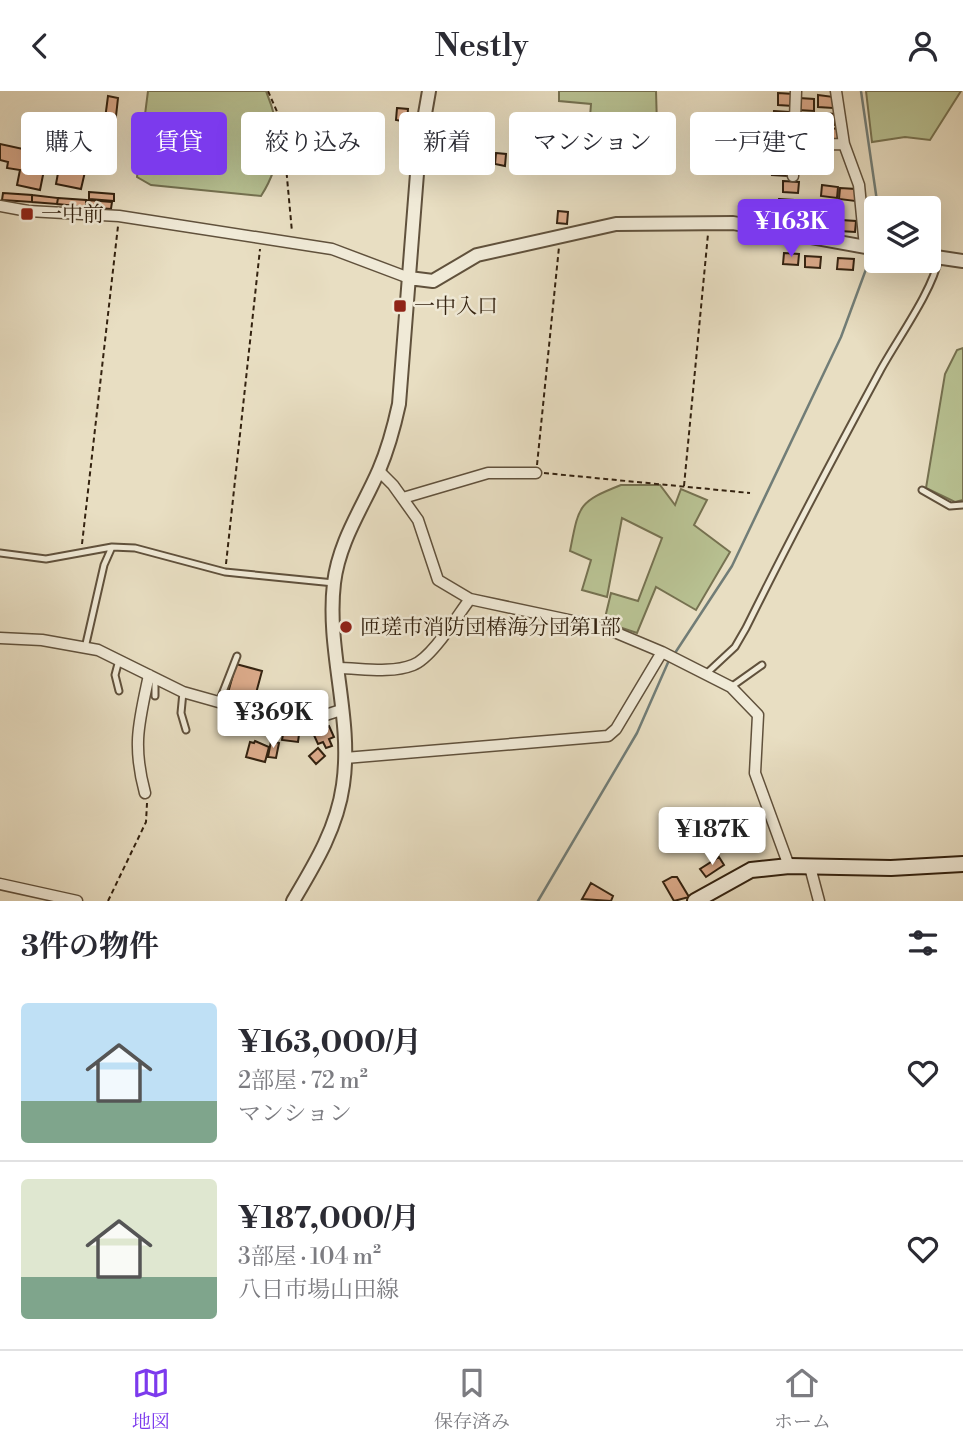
<!DOCTYPE html>
<html lang="ja">
<meta charset="utf-8">
<style>
:root{--surface:#fff;--page:#f2f2f3;--text:#2b2b33;--muted:#7c7c81;--line:#e1e1e2;--accent:#7c3aed}
body{margin:0;font-family:"Libre Bodoni","Noto Serif JP",serif;background:var(--page);color:var(--text);height:100vh;display:flex;flex-direction:column;font-size:26px;white-space:nowrap}
*{box-sizing:border-box;margin:0}
p{font-size:23px;color:var(--muted)}
.icon{flex:none;width:38px;height:38px;fill:none;stroke:currentColor;stroke-width:2;stroke-linecap:round;stroke-linejoin:round}
.map{position:relative;height:810px;overflow:hidden}
.side{display:flex;flex-direction:column;background:var(--surface);flex:1}
.side>*{flex:none}
.banner{position:absolute;left:21px;top:21px;width:922px;height:63px;display:flex;gap:14px}
.tools{position:absolute;left:864px;top:105px;display:grid;gap:14px}
.tools a{display:grid;place-items:center;width:77px;height:77px;border-radius:7px;background:var(--surface);box-shadow:0 7px 28px #0002;font-size:35px}
.price{position:absolute;translate:-50% -60px;padding:0 16px;border-radius:7px;background:#fff;color:#222;font-size:23px;line-height:46px;filter:drop-shadow(0 2px 4px #0008)}
.price::after{content:'';position:absolute;left:50%;top:42px;width:21px;height:16px;margin-left:-10px;background:inherit;clip-path:polygon(0 0,100% 0,50% 100%)}
.price.on{background:var(--accent);color:#fff}
ul{padding:0;list-style:none}
li{display:flex;align-items:center;gap:21px;height:175px;padding:0 21px}
li+li{border-top:2px solid var(--line)}
li span{display:grid;place-items:center;flex:none;width:196px;height:140px;border-radius:7px;color:#555}
li>.icon{margin-inline-start:auto}
span .icon{width:84px;height:84px;fill:#fffc;stroke-width:1}
li b{font-size:30px}
h2{display:flex;justify-content:space-between;align-items:center;height:84px;padding:0 21px;font-size:30px}
.tag{padding:0 24px;border-radius:7px;background:var(--surface);box-shadow:0 7px 28px #0002;font-size:24px;line-height:63px}
.tag.on{background:var(--accent);color:#fff}
header{display:flex;justify-content:space-between;align-items:center;height:91px;padding:0 21px;background:var(--surface);font-size:32px;font-weight:600}
.tabs{display:flex;justify-content:space-around;align-items:center;height:98px;border-top:2px solid var(--line);background:var(--surface);font-size:19px;color:var(--muted)}
.tabs a{display:grid;justify-items:center;gap:4px}
.tabs .on{color:var(--accent)}
.map>svg:first-child{display:block}
.green{fill:#b8c192;stroke:#767251;stroke-width:2}
.lines{fill:none;stroke-linecap:round;stroke-linejoin:round}
.stream{stroke:#717d77;stroke-width:2.5}
.building{fill:#dcab8b;stroke:#332210;stroke-width:2}
.service-casing{stroke:#60513c;stroke-width:9}
.minor-casing{stroke:#60513c;stroke-width:13}
.tertiary-casing{stroke:#60513c;stroke-width:16}
.secondary-casing{stroke:#332210;stroke-width:18}
.path{stroke:#332210;stroke-width:2;stroke-dasharray:5 3.5;stroke-linecap:butt}
.service{stroke:#f0ead7;stroke-width:5}
.minor{stroke:#f0ead7;stroke-width:10}
.tertiary{stroke:#f0ead7;stroke-width:12}
.secondary{stroke:#f0ead7;stroke-width:14}
.poi-dot{fill:#8f2418;stroke:#f0ead7;stroke-width:2.5}
.labels{text-anchor:middle;stroke-width:5;stroke-linejoin:round;paint-order:stroke}
.poi-label{font-size:21px;fill:#332210;stroke:#f0ead7;text-anchor:start}
</style>
<header><svg class="icon" aria-label="back" viewBox="0 0 24 24"><path d="M15 5l-7 7 7 7"/></svg>Nestly<svg class="icon" aria-label="person" viewBox="0 0 24 24"><circle cx="12" cy="8" r="4"/><path d="M4 21q1-7 8-7t8 7"/></svg></header>
<div class="map">
<svg width="963" height="810" viewBox="0 0 963 810">
<rect width="100%" height="100%" fill="#e8dec2"/>
<filter id="stains"><feTurbulence type="fractalNoise" baseFrequency=".00286" numOctaves="4"/><feColorMatrix values="0 0 0 0 .2 0 0 0 0 .09 0 0 0 0 .02 0 0 0 .5 -.17"/></filter>
<radialGradient id="worn" r=".72"><stop offset=".6" stop-color="#630" stop-opacity="0"/><stop offset="1" stop-color="#630" stop-opacity=".3"/></radialGradient>
<path class="green" d="M148,0H266C282,39 284,69 261,105L151,94L137,86Z
M559,0H656L658,69L587,65L591,13L559,10Z
M866,0H961L930,49L905,46L872,51Z
M963,257V409L955,411L926,397L945,283L957,259Z
M621,394H660L675,414L681,398L707,409L694,434L730,461L696,519L656,496L637,542L604,531L611,502L638,510L662,447L622,427L607,506L582,499L591,469L570,460C579,414 578,411 621,394Z"/>
<g class="lines">
<path class="stream" d="M861,0L878,117
M675,562L732,475L841,246L872,162
M538,810L637,642L670,567"/>
</g>
<path class="building" d="M778,2L794,3L793,15L778,14Z
M818,4L834,6L833,17L818,16Z
M108,5L118,7L113,52L102,51Z
M799,7L814,8V20L798,19Z
M397,17L408,18L407,31L396,29Z
M774,20L789,21V32L773,31Z
M820,22L836,23L835,34L820,33Z
M457,25L468,26L466,38L456,37Z
M802,36L817,37L816,48L801,47Z
M826,37L841,38L840,49L825,48Z
M776,39L791,40L790,52L775,51Z
M0,53L87,72L81,98L56,93L58,82L44,79L40,99L17,94L20,79L7,77L8,71L0,69Z
M771,54L786,55L785,66L770,65Z
M496,62L506,63L505,75L495,73Z
M773,73L788,74V85L772,84Z
M783,90L799,91L798,102L783,101Z
M822,94L838,96L837,107L821,105Z
M840,97L856,98L855,110L839,108Z
M89,101L114,103V110L89,108Z
M3,102L32,104V111L2,109Z
M32,104L58,107L57,113L32,111Z
M58,107L86,109V116L57,113Z
M779,108L794,109V120L778,119Z
M86,109L112,111L111,118L86,116Z
M558,120L568,121L567,133L557,132Z
M788,125L803,126L802,137L787,136Z
M841,129L856,130L855,141L840,140Z
M784,162L799,163L798,174L783,173Z
M805,165L821,166L820,177L805,176Z
M838,167L854,168L853,179L837,178Z
M236,573L262,580L252,617L226,609Z
M261,627L277,631L274,642L259,638Z
M291,634L300,636L298,651L282,649L284,638L290,639Z
M329,635L334,646L329,648L332,655L326,657L323,651L318,653L313,642Z
M255,650L269,656L265,671L246,666L250,651L254,652Z
M271,650L279,652L276,667L268,666Z
M318,657L325,665L316,673L309,665Z
M719,766L724,774L706,786L700,778Z
M672,786H677L689,806L674,810L663,791Z
M591,792L613,805L611,810L582,808Z"/>
<g class="lines">
<g class="service-casing">
<path id="service" d="M922,399L950,415L963,414
M0,462L46,468L112,456L135,457L225,481L334,492
M85,557L104,474L112,456
M119,569L115,584L119,600
M706,583L735,556L746,537C789,450 834,365 880,280C898,247 932,201 939,167
M731,596L762,574
M183,601L181,622L186,639
M155,605V588
M219,611L237,565"/>
</g>
<g class="minor-casing">
<path id="minor" d="M836,0L844,53L859,94L865,156
M795,54L844,53
M793,85L796,0
M0,115L28,120L119,125L332,158L409,187
M379,380L393,394L418,429L438,489L470,508L578,531L612,540L662,561L731,596L758,624L755,682L789,775
M403,407L488,382H536
M0,547L42,549L98,559L183,601L290,631L301,632L341,619
M337,577C361,577 390,583 413,574C432,567 457,525 470,508
M345,667L608,645L616,638L662,561
M145,702C132,654 139,631 149,584
M810,776L819,810
M0,793L77,810"/>
</g>
<g class="tertiary-casing">
<path id="tertiary" d="M929,165L963,170
M409,187L433,190L477,164L616,133L733,132L877,158
M293,810C315,773 337,737 343,694C353,627 326,559 334,492C339,450 363,416 379,379C388,358 394,336 399,313L419,57L429,0"/>
</g>
<g class="secondary-casing">
<path id="secondary" d="M695,810L751,779L789,775L891,777L963,773"/>
</g>
<path class="path" d="M268,0L282,32L292,141
M537,374L559,156
M544,382L750,402
M684,395L708,143
M82,453L118,135
M226,473L260,158
M108,810L146,731L147,712"/>
<use href="#service" class="service"/>
<use href="#minor" class="minor"/>
<use href="#tertiary" class="tertiary"/>
<use href="#secondary" class="secondary"/>
</g>
<g class="poi-dot">
<rect x="20" y="116" width="14" height="14" rx="3.5"/>
<rect x="393" y="208" width="14" height="14" rx="3.5"/>
<circle cx="346" cy="536" r="7"/>
</g>
<g class="labels">
<g class="poi-label">
<text x="41" y="130">一中前</text>
<text x="414" y="222">一中入口</text>
<text x="360" y="543">匝瑳市消防団椿海分団第1部</text>
</g>
</g>
<rect width="100%" height="100%" filter="url(#stains)"/>
<rect width="100%" height="100%" fill="url(#worn)"/>
</svg>
<div class="tools">
<a><svg class="icon" aria-label="layers" viewBox="0 0 24 24"><path d="M12 4l9 5-9 5-9-5zM3 14l9 5 9-5"/></svg></a>
</div>
<b class="price on" style="left:791px;top:168px">¥163K</b>
<b class="price" style="left:273px;top:659px">¥369K</b>
<b class="price" style="left:712px;top:776px">¥187K</b>
<div class="banner">
<a class="tag">購入</a>
<a class="tag on">賃貸</a>
<a class="tag">絞り込み</a>
<a class="tag">新着</a>
<a class="tag">マンション</a>
<a class="tag">一戸建て</a>
</div>
</div>
<section class="side">
<h2>3件の物件<svg class="icon" aria-label="filters" viewBox="0 0 24 24"><path d="M4 7h16M4 17h16"/><circle cx="9" cy="7" r="2"/><circle cx="15" cy="17" r="2"/></svg></h2>
<ul>
<li><span style="background:linear-gradient(#bfe0f5 70%,#7fa58c 0)"><svg class="icon" aria-label="home" viewBox="0 0 24 24"><path d="M3 11l9-7 9 7M6 9v11h12V9"/></svg></span><div><b>¥163,000/月</b><p>2部屋 · 72 m²</p><p>マンション</p></div><svg class="icon" aria-label="heart" viewBox="0 0 24 24"><path d="M12 20l-8-8c-3-5 5-10 8-4 3-6 11-1 8 4z"/></svg></li>
<li><span style="background:linear-gradient(#dfe7d0 70%,#7fa58c 0)"><svg class="icon" aria-label="home" viewBox="0 0 24 24"><path d="M3 11l9-7 9 7M6 9v11h12V9"/></svg></span><div><b>¥187,000/月</b><p>3部屋 · 104 m²</p><p>八日市場山田線</p></div><svg class="icon" aria-label="heart" viewBox="0 0 24 24"><path d="M12 20l-8-8c-3-5 5-10 8-4 3-6 11-1 8 4z"/></svg></li>
</ul>
</section>
<nav class="tabs">
<a class="on"><svg class="icon" aria-label="map" viewBox="0 0 24 24"><path d="M3 6l6-2 6 2 6-2v14l-6 2-6-2-6 2zM9 4v14M15 6v14"/></svg>地図</a>
<a><svg class="icon" aria-label="saved" viewBox="0 0 24 24"><path d="M7 4h10v16l-5-4-5 4z"/></svg>保存済み</a>
<a><svg class="icon" aria-label="home" viewBox="0 0 24 24"><path d="M3 11l9-7 9 7M6 9v11h12V9"/></svg>ホーム</a>
</nav>
